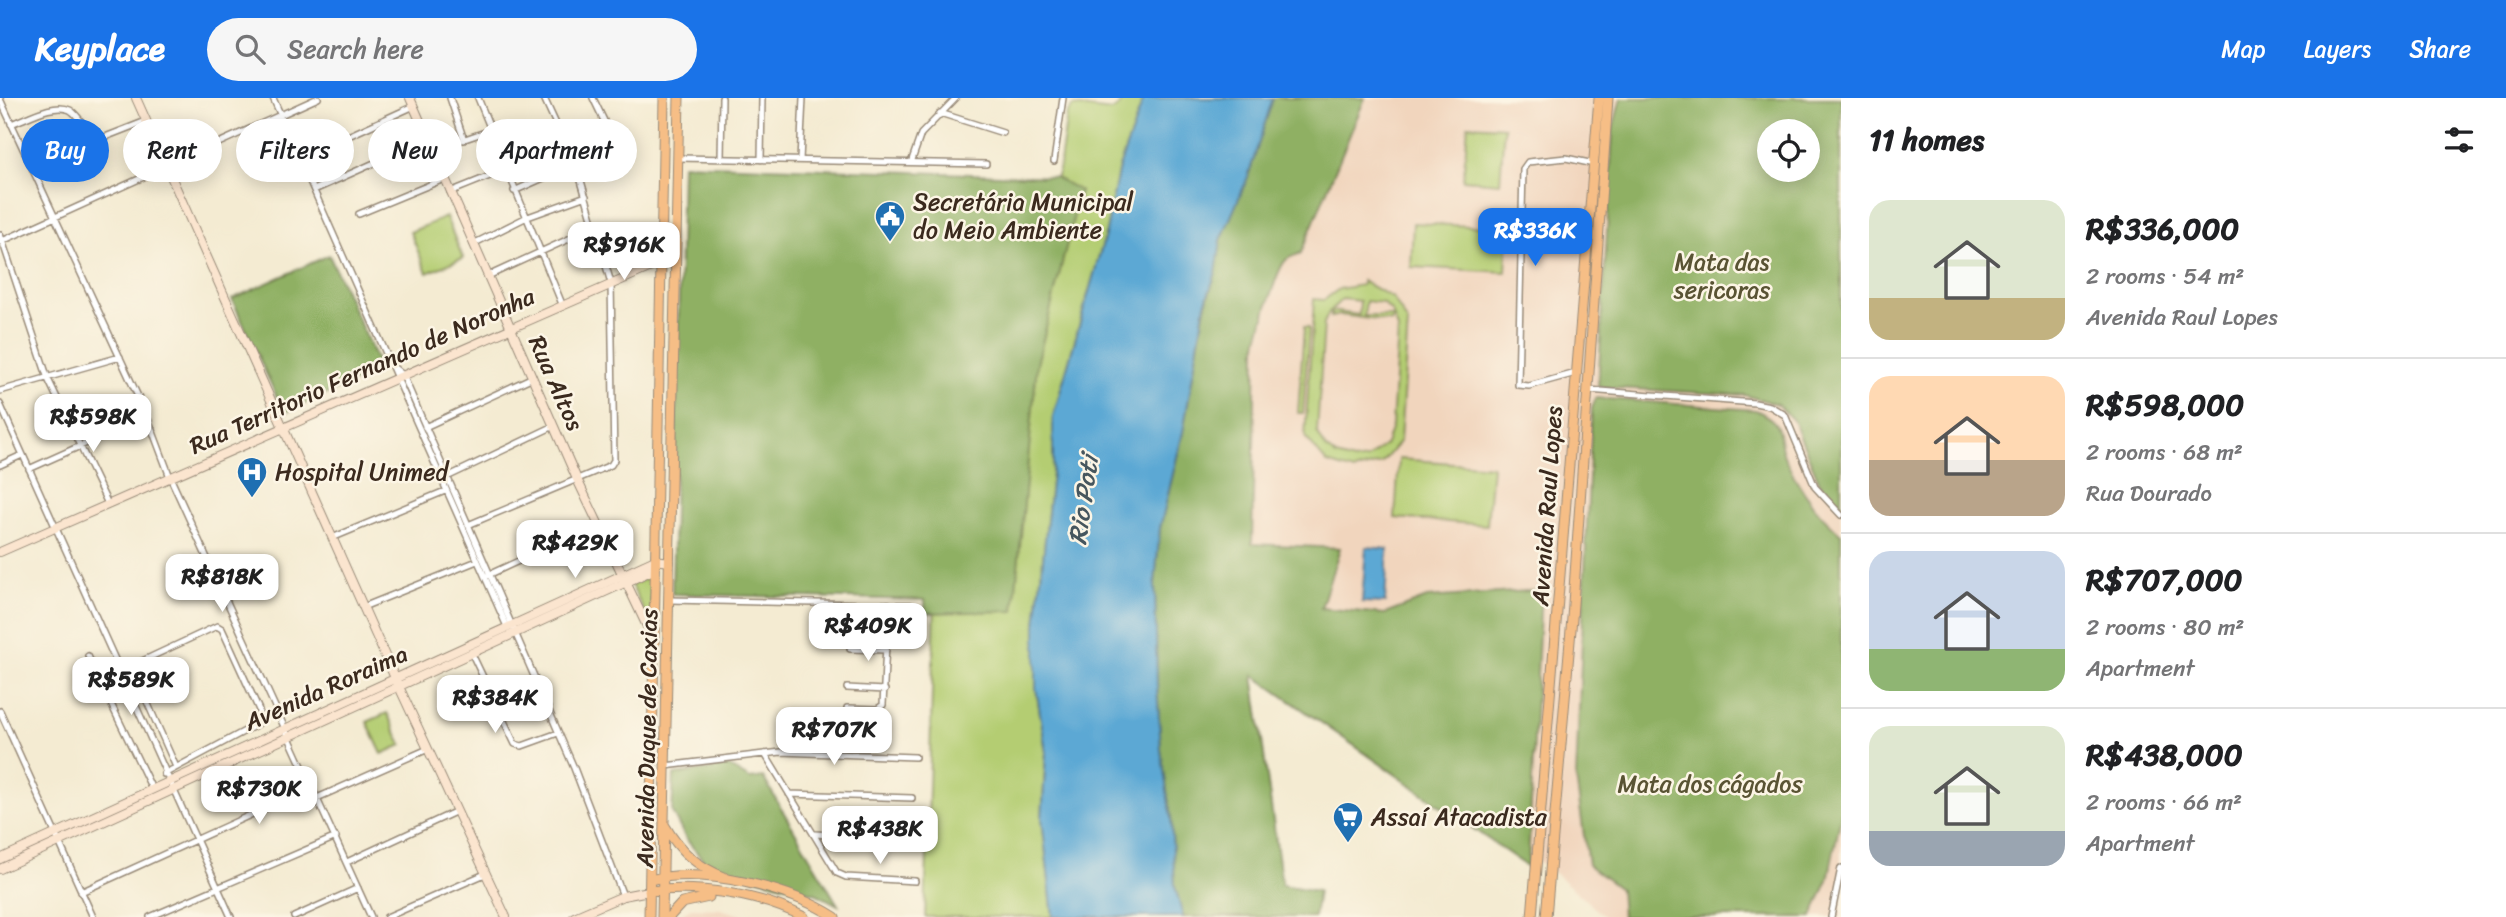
<!DOCTYPE html>
<meta charset="utf-8">
<style>
:root{--surface:#fff;--page:#f6f6f6;--text:#202124;--muted:#757577;--line:#e0e0e0;--accent:#1a73e8}
body{margin:0;font-family:Sriracha,sans-serif;background:var(--page);color:var(--text);height:100vh;display:flex;flex-direction:column;font-size:26px;white-space:nowrap}
*{box-sizing:border-box;margin:0}
p{font-size:23px;color:var(--muted)}
.icon{flex:none;width:38px;height:38px;fill:none;stroke:currentColor;stroke-width:2;stroke-linecap:round;stroke-linejoin:round}
.map{position:relative;flex:1;overflow:hidden}
.side{display:flex;flex-direction:column;background:var(--surface);width:665px}
.side>*{flex:none}
.banner{position:absolute;left:21px;top:21px;width:665px;height:63px;display:flex;gap:14px}
.controls{position:absolute;left:1757px;top:21px;display:grid;gap:14px}
.controls a{display:grid;place-items:center;width:63px;height:63px;border-radius:50%;background:var(--surface);box-shadow:0 4px 18px #0003;font-size:35px}
.price{position:absolute;translate:-50% -60px;padding:0 16px;border-radius:14px;background:#fff;color:#222;font-size:23px;line-height:46px;filter:drop-shadow(0 2px 4px #0008)}
.price::after{content:'';position:absolute;left:50%;top:42px;width:21px;height:16px;margin-left:-10px;background:inherit;clip-path:polygon(0 0,100% 0,50% 100%)}
.price.active{background:var(--accent);color:#fff}
ul{padding:0;list-style:none}
li{display:flex;align-items:center;gap:21px;height:175px;padding:0 28px}
li+li{border-top:2px solid var(--line)}
li span{display:grid;place-items:center;flex:none;width:196px;height:140px;border-radius:21px;color:#555}
li>.icon{margin-inline-start:auto}
span .icon{width:84px;height:84px;fill:#fffc;stroke-width:1}
li b{font-size:30px}
h2{display:flex;justify-content:space-between;align-items:center;height:84px;padding:0 28px;font-size:30px}
.pill{padding:0 24px;border-radius:32px;background:var(--surface);box-shadow:0 4px 18px #0003;font-size:24px;line-height:63px}
.pill.active{background:var(--accent);color:#fff}
header{display:flex;align-items:center;gap:42px;box-sizing:border-box;height:98px;padding:0 35px;background:var(--accent);color:#fff}
header strong{font-size:33px}
nav{display:flex;gap:38px;margin-inline-start:auto;font-size:24px}
.search{width:490px;height:63px;background:var(--page);display:flex;align-items:center;gap:18px;box-sizing:border-box;padding:0 24px;border-radius:38px;color:var(--muted);font-size:26px}
main{display:flex;flex:1;min-height:0}
.map>svg:first-child{display:block}
.built{fill:#f1d5bd;fill-rule:evenodd}
.green{fill:#b4cd72;stroke:#787c48;stroke-width:2;fill-rule:evenodd}
.forest{fill:#8fb064;stroke:#656d41;stroke-width:2;fill-rule:evenodd}
.water{fill:#5ba8d4;stroke:#4b6979;stroke-width:2}
.lines{fill:none;stroke-linecap:round;stroke-linejoin:round}
.street-casing{stroke:#988a78;stroke-width:8}
.secondary-casing{stroke:#988a78;stroke-width:10}
.primary-casing{stroke:#988a78;stroke-width:11}
.street{stroke:#fff;stroke-width:5}
.secondary{stroke:#fbe5cf;stroke-width:8}
.primary{stroke:#f6be86;stroke-width:9}
.labels{text-anchor:middle;stroke-width:5;stroke-linejoin:round;paint-order:stroke}
.poi-label{font-size:24px;fill:#3b2a1e;stroke:#fcf5e5;text-anchor:start}
.park-label{font-size:24px;fill:#595333;stroke:#fcf5e5}
.street-label{font-size:24px;fill:#3b2a1e;stroke:#fcf5e5}
.water-label{font-size:26px;font-style:italic;fill:#46565e;stroke:#fcf5e5}
</style>
<header>
<strong>Keyplace</strong>
<div class="search"><svg class="icon" aria-label="search" viewBox="0 0 24 24"><circle cx="10" cy="10" r="6"/><path d="M15 15l6 6"/></svg>Search here</div>
<nav><a>Map</a><a>Layers</a><a>Share</a></nav>
</header>
<main>
<div class="map">
<svg width="1841" height="819" viewBox="0 0 1841 819">
<rect width="100%" height="100%" fill="#fcf5e5"/>
<filter id="ink" filterUnits="userSpaceOnUse"><feTurbulence type="fractalNoise" baseFrequency=".0143" numOctaves="2"/><feDisplacementMap in="SourceGraphic" scale="14" xChannelSelector="R" yChannelSelector="G"/><feConvolveMatrix kernelMatrix="1 2 1 2 8 2 1 2 1" color-interpolation-filters="sRGB"/></filter>
<filter id="wash" filterUnits="userSpaceOnUse"><feTurbulence type="fractalNoise" baseFrequency=".00686" numOctaves="4" result="noise"/><feDisplacementMap in="SourceGraphic" scale="28" xChannelSelector="R" yChannelSelector="G"/><feGaussianBlur stdDeviation="1.57" result="paint"/><feColorMatrix in="noise" values="0 0 0 0 0 0 0 0 0 0 0 0 0 0 0 0 0 1.4 0 .05"/><feComposite in="paint" operator="in"/></filter>
<g filter="url(#wash)">
<rect width="100%" height="100%" fill="#f4ebd2"/>
<path class="built" d="M1273,0H1841V819H1605L1557,777L1155,485L1205,206L1216,174L1221,142ZM1769,33H1808V72H1769Z
M691,810L720,811L748,819H676Z"/>
<path class="green" d="M1122,0H1144L1119,69L1106,134L1053,319V366L1036,527V590L1046,654L1042,721L1053,819H925L935,497L1043,118L1059,72L1067,16L1073,8L1112,13L1120,7Z
M1468,27L1504,29L1500,85L1463,82Z
M446,119L463,160L427,175L410,134Z
M1413,125L1508,130L1506,174L1411,169Z
M1362,183L1393,200L1408,225L1400,343L1382,365L1354,373L1327,365L1305,339L1314,201L1324,202L1339,191L1362,187ZM1342,201L1360,203L1359,217L1331,213V219L1340,217L1392,224L1393,218H1364L1366,203L1383,205L1392,214L1398,231L1392,328L1386,346L1367,361L1354,363L1336,358L1326,350L1317,334L1324,225L1329,214Z
M1304,229L1309,230L1303,315H1298Z
M1399,361L1492,368L1487,427L1395,420Z
M651,479V528L631,486Z
M387,615L402,647L382,656L367,624Z"/>
<path class="forest" d="M1273,0H1365L1301,155C1297,157 1289,159 1286,162C1276,171 1259,236 1256,251L1252,446L1340,450L1321,510L1385,516L1427,500L1541,492L1528,769L1253,577L1282,787L1318,793L1314,819H1183L1175,788L1171,720L1161,652L1157,587L1155,485L1160,430L1183,334L1205,209L1216,174L1221,142L1249,76Z
M1621,0H1841V409L1820,385L1793,322L1777,306L1744,297L1598,289L1613,31ZM1769,33H1808V72H1769Z
M682,66L1055,79L1080,93L1037,266L1014,513L925,515V502L672,496Z
M329,157L381,272L284,315L232,201Z
M1596,300L1756,312C1784,326 1776,330 1783,355C1787,368 1797,383 1804,394C1814,411 1827,423 1841,436V718L1828,782L1812,819H1622L1620,791L1588,767L1576,680L1592,310Z
M728,668L750,681L763,679L838,807L817,796L707,767L686,741L672,714L674,677Z"/>
<path class="water" d="M1144,0H1273L1248,79L1221,142L1216,174L1205,206L1183,334L1160,430L1155,485L1157,587L1161,652L1171,720L1175,788L1183,819H1053L1042,721L1046,654L1036,590V527L1053,366V319L1106,134L1119,69Z
M1366,449L1388,451L1385,505L1362,504Z"/>
</g>
<g filter="url(#ink)">
<g class="lines">
<g class="street-casing">
<path id="street" d="M273,0L508,531
M450,0L464,42
M478,0L562,206
M593,0L608,31
M0,1L147,318L170,379L371,819
M940,15L1003,35
M11,26C26,21 54,4 70,12C79,17 88,34 94,43
M433,52L491,32
M300,60L414,8
M678,60L986,66
M721,61L722,0
M761,62L762,0
M800,62L803,0
M912,62L921,36L956,0
M1054,63L1063,0
M31,68L146,23
M314,92L428,41
M514,93L575,66
M450,94L567,47
M359,116L444,81
M0,136L48,281L108,406
M0,144L318,0
M473,146L525,120L586,98
M488,178L595,129
M393,269L403,277L574,670L623,798
M1576,275L1529,288L1518,287L1523,71L1528,64L1566,60L1594,66
M1588,292L1755,305L1770,308L1785,317L1815,389L1841,417
M0,293L120,259
M0,306L231,819
M425,329L533,279
M0,367L22,357
M29,371L147,318
M447,379L554,328
M468,427L611,367L614,362L611,185L579,76L544,0
M332,440L445,393
M486,478L599,426
M670,502L910,507
M363,509L477,463
M850,551L886,552
M472,556L515,646L522,648L558,635
M88,558L152,691
M847,590L885,592
M847,610L877,611L883,607L888,506
M0,613L93,819
M765,656L837,775L846,779L915,783
M665,668L781,654L915,659
M164,676L258,626L259,612L222,531L217,528L140,564L135,571L136,579L176,669
M789,696L912,700
M317,700L428,651
M815,736L912,742
M347,764L457,713
M81,794L312,689
M150,819L336,739
M294,819L358,790
M387,819L485,776
M1831,819L1841,770"/>
</g>
<g class="secondary-casing">
<path id="secondary" d="M136,0L395,580L506,819
M410,0L576,379L654,543
M0,454L674,159
M0,761L655,462L670,464
M0,771L655,471
M574,819L623,798L649,793"/>
</g>
<g class="primary-casing">
<path id="primary" d="M665,728C680,754 697,768 724,779
M650,782C703,768 790,790 835,819
M649,793C699,787 759,796 804,819
M649,819L664,0
M662,819L679,0
M669,819L682,805L709,799
M1532,819L1599,0
M1546,819L1572,520L1608,0"/>
</g>
<use href="#street" class="street"/>
<use href="#secondary" class="secondary"/>
<use href="#primary" class="primary"/>
</g>
</g>
<defs>
<g id="civic-pin" transform="scale(1.575)"><path d="M0 17L-7.5 6A9.5 9.5 0 1 1 7.5 6Z" fill="#1f6fb2" stroke="#fcf5e5"/><path d="M-.6-6.5H3V-4.5H.6V-3L4-1V1h2V6H-6V1h2V-1L-.6-3ZM-1.2 2.5V6h2.4V2.5Z" fill="#fff"/></g>
<g id="hospital-pin" transform="scale(1.575)"><path d="M0 17L-7.5 6A9.5 9.5 0 1 1 7.5 6Z" fill="#1f6fb2" stroke="#fcf5e5"/><path d="M-5-5h3v3.5h4V-5h3V5h-3V1.5h-4V5h-3Z" fill="#fff"/></g>
<g id="supermarket-pin" transform="scale(1.575)"><path d="M0 17L-7.5 6A9.5 9.5 0 1 1 7.5 6Z" fill="#1f6fb2" stroke="#fcf5e5"/><path d="M-6-5.5h2.5l.6 2H6L4.5 2H-2.5L-4.4-4H-6ZM-1.5 3.2a1.3 1.3 0 1 0 .1 0ZM3 3.2a1.3 1.3 0 1 0 .1 0Z" fill="#fff"/></g>
</defs>
<g fill-rule="evenodd">
<use href="#civic-pin" x="890" y="118"/>
<use href="#hospital-pin" x="252" y="374"/>
<use href="#supermarket-pin" x="1348" y="719"/>
</g>
<g class="labels">
<g class="poi-label">
<text x="913" y="112">Secretária Municipal<tspan x="913" dy="28">do Meio Ambiente</tspan></text>
<text x="275" y="382">Hospital Unimed</text>
<text x="1371" y="727">Assaí Atacadista</text>
</g>
<g class="park-label">
<text x="1722" y="172">Mata das<tspan x="1722" dy="28">sericoras</tspan></text>
<text x="1710" y="694">Mata dos cágados</text>
</g>
<g class="street-label">
<text transform="translate(362 273) rotate(-24)" y="8">Rua Territorio Fernando de Noronha</text>
<text transform="translate(556 285) rotate(66)" y="8">Rua Altos</text>
<text transform="translate(1547 408) rotate(-86)" y="8">Avenida Raul Lopes</text>
<text transform="translate(326 590) rotate(-24)" y="8">Avenida Roraima</text>
<text transform="translate(647 640) rotate(-89)" y="8">Avenida Duque de Caxias</text>
</g>
<g class="water-label">
<text transform="translate(1083 402) rotate(-82)" y="9">Rio Poti</text>
</g>
</g>
</svg>
<div class="controls">
<a><svg class="icon" aria-label="locate" viewBox="0 0 24 24"><circle cx="12" cy="12" r="6"/><path d="M12 2v4M12 18v4M2 12h4M18 12h4"/></svg></a>
</div>
<b class="price active" style="left:1535px;top:170px">R$336K</b>
<b class="price" style="left:624px;top:184px">R$916K</b>
<b class="price" style="left:93px;top:356px">R$598K</b>
<b class="price" style="left:575px;top:482px">R$429K</b>
<b class="price" style="left:222px;top:516px">R$818K</b>
<b class="price" style="left:868px;top:565px">R$409K</b>
<b class="price" style="left:131px;top:619px">R$589K</b>
<b class="price" style="left:495px;top:637px">R$384K</b>
<b class="price" style="left:834px;top:669px">R$707K</b>
<b class="price" style="left:259px;top:728px">R$730K</b>
<b class="price" style="left:880px;top:768px">R$438K</b>
<div class="banner">
<a class="pill active">Buy</a>
<a class="pill">Rent</a>
<a class="pill">Filters</a>
<a class="pill">New</a>
<a class="pill">Apartment</a>
</div>
</div>
<section class="side">
<h2>11 homes<svg class="icon" aria-label="filters" viewBox="0 0 24 24"><path d="M4 7h16M4 17h16"/><circle cx="9" cy="7" r="2"/><circle cx="15" cy="17" r="2"/></svg></h2>
<ul>
<li><span style="background:linear-gradient(#dfe7d0 70%,#c2b280 0)"><svg class="icon" aria-label="home" viewBox="0 0 24 24"><path d="M3 11l9-7 9 7M6 9v11h12V9"/></svg></span><div><b>R$336,000</b><p>2 rooms · 54 m²</p><p>Avenida Raul Lopes</p></div></li>
<li><span style="background:linear-gradient(#ffd9b3 60%,#b9a48a 0)"><svg class="icon" aria-label="home" viewBox="0 0 24 24"><path d="M3 11l9-7 9 7M6 9v11h12V9"/></svg></span><div><b>R$598,000</b><p>2 rooms · 68 m²</p><p>Rua Dourado</p></div></li>
<li><span style="background:linear-gradient(#c9d6e8 70%,#8fb573 0)"><svg class="icon" aria-label="home" viewBox="0 0 24 24"><path d="M3 11l9-7 9 7M6 9v11h12V9"/></svg></span><div><b>R$707,000</b><p>2 rooms · 80 m²</p><p>Apartment</p></div></li>
<li><span style="background:linear-gradient(#dfe7d0 75%,#9aa5b1 0)"><svg class="icon" aria-label="home" viewBox="0 0 24 24"><path d="M3 11l9-7 9 7M6 9v11h12V9"/></svg></span><div><b>R$438,000</b><p>2 rooms · 66 m²</p><p>Apartment</p></div></li>
</ul>
</section>
</main>
